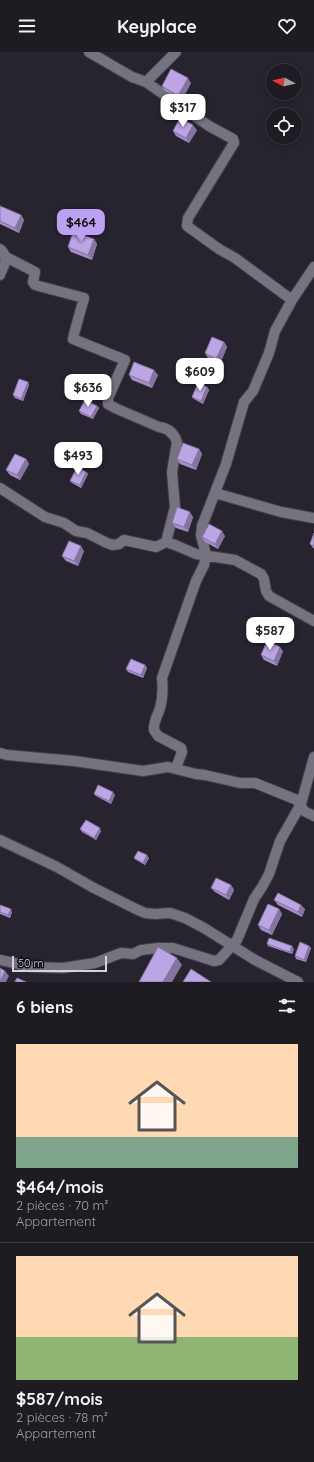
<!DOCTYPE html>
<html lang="fr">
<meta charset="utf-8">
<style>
:root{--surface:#1e1b23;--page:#2b2830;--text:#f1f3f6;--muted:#a1a1a6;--line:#3c3941;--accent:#bca0f2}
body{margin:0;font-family:Quicksand,sans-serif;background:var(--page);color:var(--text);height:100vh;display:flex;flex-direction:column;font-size:15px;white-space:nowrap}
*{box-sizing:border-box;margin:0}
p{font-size:13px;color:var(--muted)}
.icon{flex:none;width:22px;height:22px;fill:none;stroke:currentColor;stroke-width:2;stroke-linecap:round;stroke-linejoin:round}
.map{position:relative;height:930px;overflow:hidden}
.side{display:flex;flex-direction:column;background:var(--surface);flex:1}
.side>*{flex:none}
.needle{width:26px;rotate:277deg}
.fabs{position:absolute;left:266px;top:12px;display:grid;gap:8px}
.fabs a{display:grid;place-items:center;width:36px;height:36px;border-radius:50%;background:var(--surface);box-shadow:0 2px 10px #0003,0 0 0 1px var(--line);font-size:20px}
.scale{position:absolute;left:12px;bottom:10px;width:95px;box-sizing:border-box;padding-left:4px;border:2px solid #d5d3db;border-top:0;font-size:11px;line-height:14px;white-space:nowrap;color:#d5d3db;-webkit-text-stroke:3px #100e13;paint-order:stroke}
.price{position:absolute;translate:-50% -34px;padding:0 9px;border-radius:8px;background:#fff;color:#222;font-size:13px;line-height:26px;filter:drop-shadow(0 1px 2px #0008)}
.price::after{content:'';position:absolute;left:50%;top:24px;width:12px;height:9px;margin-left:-6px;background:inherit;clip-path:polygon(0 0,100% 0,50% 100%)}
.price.active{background:var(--accent);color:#111}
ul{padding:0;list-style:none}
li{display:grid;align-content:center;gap:8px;height:212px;padding:0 16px}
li+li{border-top:1px solid var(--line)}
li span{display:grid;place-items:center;height:124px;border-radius:0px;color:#555}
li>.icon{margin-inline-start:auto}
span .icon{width:72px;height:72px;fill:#fffc;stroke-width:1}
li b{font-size:17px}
h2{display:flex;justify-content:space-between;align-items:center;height:48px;padding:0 16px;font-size:17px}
header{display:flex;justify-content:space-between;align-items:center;height:52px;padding:0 16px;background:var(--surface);font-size:18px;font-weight:800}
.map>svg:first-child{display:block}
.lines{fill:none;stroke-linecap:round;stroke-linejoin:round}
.minor-casing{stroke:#44404a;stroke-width:12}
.minor{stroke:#76727f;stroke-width:10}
.wall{fill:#a28ec5}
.shaded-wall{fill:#8474a0}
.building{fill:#bca5e5;stroke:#8474a0}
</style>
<header><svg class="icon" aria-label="menu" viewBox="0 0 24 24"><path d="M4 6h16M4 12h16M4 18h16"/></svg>Keyplace<svg class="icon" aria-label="heart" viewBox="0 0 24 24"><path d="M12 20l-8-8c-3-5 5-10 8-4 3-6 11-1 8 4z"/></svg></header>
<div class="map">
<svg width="314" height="930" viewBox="0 0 314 930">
<rect width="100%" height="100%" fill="#28242f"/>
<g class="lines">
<g class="minor-casing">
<path id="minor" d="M89,0L132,25L146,30L209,74L233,87L234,91L188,166L187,174L219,197L235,206L292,248L275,279L269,301L253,339L244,350L226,412L202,474L201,483L206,503L204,513L196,529L162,626C163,636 163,646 160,656C158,663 153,670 154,678L158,684L181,696L182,700L176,716
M146,30L176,0
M0,197C10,206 4,212 0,223
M6,205L35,220L33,230L35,233L84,246L74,282L73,287L125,308L108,346V352L115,356L159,375C168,376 174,381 177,390L172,420L175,455L166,490
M292,248L314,215
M0,436L45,465L64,471L76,479L87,481L107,491L113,493L119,492L124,488L156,495L166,490L175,493L196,502L235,508L261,522L264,527L266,539L269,544L314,569
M215,441L281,460L314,466
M0,701L7,703L74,709L143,719L168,715L196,722L205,723L240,731H255L297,748L304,759L314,764
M0,788L57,815L92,835L136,857L145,861L155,862L170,861L185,866L204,876L255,908L298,930
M0,908L32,915L63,916L95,911L121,901L133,902L141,898L158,896H173L214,909L219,908L237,888L254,847L262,835L269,822L280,789L301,752L314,705"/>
</g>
<use href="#minor" class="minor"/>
</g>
<path class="wall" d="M191,31L182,48L165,39L162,34Z
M197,78L189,91L176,84L173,79Z
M0,154L21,163L24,168L19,181L0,172Z
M94,187L97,192L92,208L71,200L68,195Z
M224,290L227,295L220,312L208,306L205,301Z
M129,323H158L152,336L132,328Z
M28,330L29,333L23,349L15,346L13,343Z
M207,335L209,338L203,352L194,347L192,345Z
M97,354L99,356L93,367L81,362L79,359Z
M199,397L202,402L196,418L180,412L177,407Z
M26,407L29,412L20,428L10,423L6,418Z
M86,420L88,422L81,436L72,431L70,429Z
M193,465L188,480L176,476L172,471Z
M314,481V497L310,492Z
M225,484L218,497L205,490L202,485Z
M84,499L78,514L66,509L62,504Z
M283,599L277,614L264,608L261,603Z
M145,613L147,616L143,626L128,620L126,617Z
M94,742L115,743L111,752L96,744Z
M80,777L101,779L96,788L82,780Z
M134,806H149L145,813L136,808Z
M231,833L234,838L229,848L215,840L211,836Z
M274,848L305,857L302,865L278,853Z
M0,853L12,860L10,866L0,862Z
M279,857L282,862L272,883L261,878L258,873Z
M267,892L294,897L292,902L268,894Z
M309,894L311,896L306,910L296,907L295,904Z"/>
<path class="shaded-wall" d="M188,26L191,31L182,48L178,44Z
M193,73L197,78L189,91L186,86Z
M21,163L24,168L19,181L15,176Z
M94,187L97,192L92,208L88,203Z
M224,290L227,295L220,312L216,307Z
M154,318L158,323L152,336L149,331Z
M28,330L29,333L23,349L21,347Z
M207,335L209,338L203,352L201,349Z
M97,354L99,356L93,367L91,365Z
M199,397L202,402L196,418L192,413Z
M26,407L29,412L20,428L17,423Z
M86,420L88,422L81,436L80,433Z
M190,460L193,465L188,480L184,475Z
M222,479L225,484L218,497L215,492Z
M81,494L84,499L78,514L74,509Z
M280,595L283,599L277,614L274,609Z
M145,613L147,616L143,626L141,623Z
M113,740L115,743L111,752L109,749Z
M100,776L101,779L96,788L94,786Z
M147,803L149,806L145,813L143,811Z
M231,833L234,838L229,848L226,843Z
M301,853L305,857L302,865L298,860Z
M11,857L12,860L10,866L8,863Z
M279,857L282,862L272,883L269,878Z
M292,894L294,897L292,902L290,900Z
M309,894L311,896L306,910L304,908Z
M177,906L182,913L172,930H163Z
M5,919L9,924L6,930H0Z"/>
<path class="building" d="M171,17L188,26L178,44L162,34Z
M180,66L193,73L186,86L173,79Z
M0,154L21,163L15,176L0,169Z
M73,180L94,187L88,203L68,195Z
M212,285L224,290L216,307L205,301Z
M134,310L154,318L149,331L129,323Z
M19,327L28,330L21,347L13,343Z
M198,331L207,335L201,349L192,345Z
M85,348L97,354L91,365L79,359Z
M183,391L199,397L192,413L177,407Z
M15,402L26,407L17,423L6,418Z
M77,415L86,420L80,433L70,429Z
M177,455L190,460L184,475L172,471Z
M209,472L222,479L215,492L202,485Z
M314,481V494L310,492Z
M69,489L81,494L74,509L62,504Z
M267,589L280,595L274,609L261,603Z
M131,607L145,613L141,623L126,617Z
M98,733L113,740L109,749L94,742Z
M86,768L100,776L94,786L80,777Z
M138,799L147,803L143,811L134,806Z
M216,826L231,833L226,843L211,836Z
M278,841L301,853L298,860L274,848Z
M268,852L279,857L269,878L258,873Z
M0,853L11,857L8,863L0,860Z
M269,886L292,894L290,900L267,892Z
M300,890L309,894L304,908L295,904Z
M158,895L177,906L163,930H139Z
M0,916L5,919L0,930Z
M191,917L211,930H183Z
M17,926L26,930H15Z"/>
</svg>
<div class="fabs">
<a><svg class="needle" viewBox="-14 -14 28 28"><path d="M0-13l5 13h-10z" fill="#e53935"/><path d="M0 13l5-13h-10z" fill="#a1a1a6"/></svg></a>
<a><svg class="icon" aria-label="locate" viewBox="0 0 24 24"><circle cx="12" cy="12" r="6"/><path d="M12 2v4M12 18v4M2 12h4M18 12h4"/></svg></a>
</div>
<div class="scale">50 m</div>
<b class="price" style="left:183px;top:76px">$317</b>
<b class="price active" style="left:81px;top:191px">$464</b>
<b class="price" style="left:200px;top:340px">$609</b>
<b class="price" style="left:88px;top:356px">$636</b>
<b class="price" style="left:78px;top:424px">$493</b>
<b class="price" style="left:270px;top:599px">$587</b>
</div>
<section class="side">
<h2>6 biens<svg class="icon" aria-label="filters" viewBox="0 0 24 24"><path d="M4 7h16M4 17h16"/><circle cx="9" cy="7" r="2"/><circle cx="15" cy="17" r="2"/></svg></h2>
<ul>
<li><span style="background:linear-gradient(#ffd9b3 75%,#7fa58c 0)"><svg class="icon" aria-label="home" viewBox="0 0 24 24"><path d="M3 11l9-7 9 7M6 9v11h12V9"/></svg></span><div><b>$464/mois</b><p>2 pièces · 70 m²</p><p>Appartement</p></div></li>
<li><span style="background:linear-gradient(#ffd9b3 65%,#8fb573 0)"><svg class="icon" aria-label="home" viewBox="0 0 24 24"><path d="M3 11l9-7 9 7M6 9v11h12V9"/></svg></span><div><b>$587/mois</b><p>2 pièces · 78 m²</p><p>Appartement</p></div></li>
</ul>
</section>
